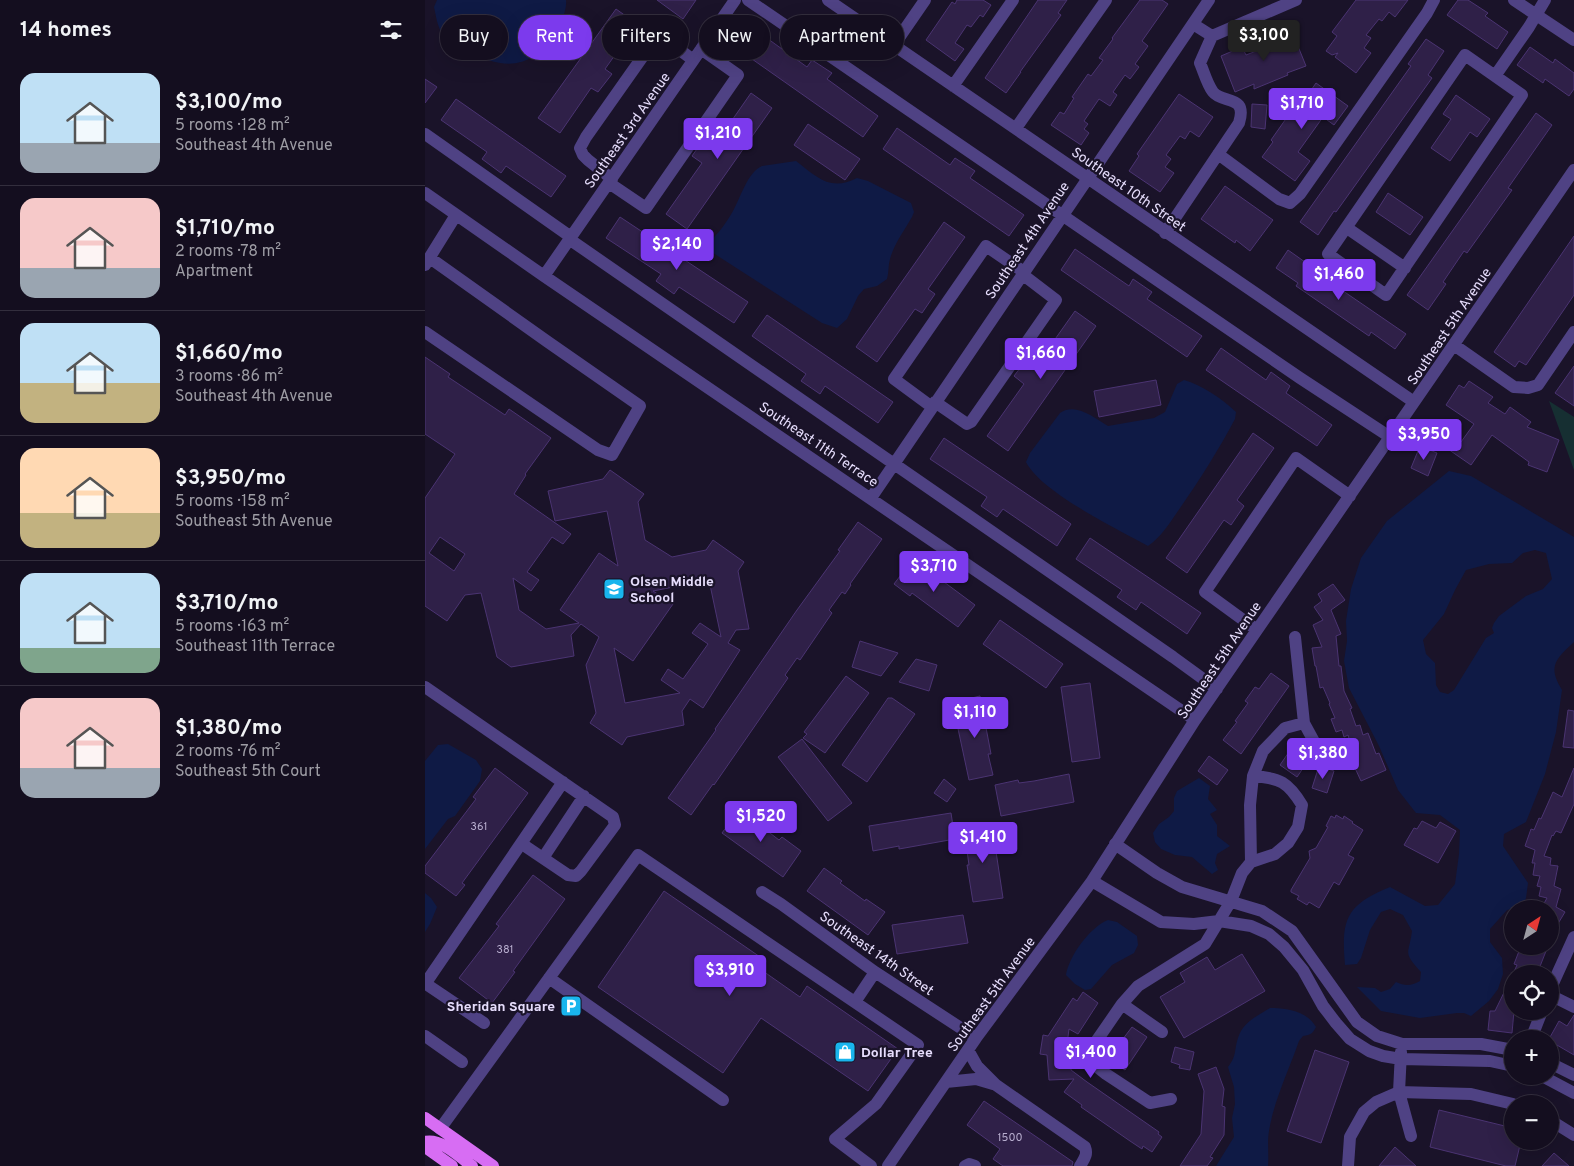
<!DOCTYPE html>
<meta charset="utf-8">
<style>
:root{--surface:#140e1f;--page:#211c2c;--text:#f1f3f6;--muted:#9d9ca4;--line:#332e3d;--accent:#7c3aed}
body{margin:0;font-family:Overpass,sans-serif;background:var(--page);color:var(--text);height:100vh;display:flex;flex-direction:column;font-size:19px;white-space:nowrap}
*{box-sizing:border-box;margin:0}
p{font-size:16px;color:var(--muted)}
.icon{flex:none;width:28px;height:28px;fill:none;stroke:currentColor;stroke-width:2;stroke-linecap:round;stroke-linejoin:round}
.map{position:relative;flex:1;overflow:hidden}
.drawer{display:flex;flex-direction:column;background:var(--surface);width:425px}
.drawer>*{flex:none}
.top-card{position:absolute;left:15px;top:15px;width:475px;height:45px;display:flex;gap:10px}
.needle{width:32px;rotate:36deg}
.fabs{position:absolute;left:1079px;top:900px;display:grid;gap:10px}
.fabs a{display:grid;place-items:center;width:55px;height:55px;border-radius:50%;background:var(--surface);box-shadow:0 5px 20px #0002,0 0 0 1px var(--line);font-size:25px}
.price{position:absolute;translate:-50% -42px;padding:0 11px;border-radius:5px;background:var(--accent);color:#fff;font-size:16px;line-height:32px;filter:drop-shadow(0 1px 2px #0008)}
.price::after{content:'';position:absolute;left:50%;top:30px;width:15px;height:11px;margin-left:-8px;background:inherit;clip-path:polygon(0 0,100% 0,50% 100%)}
.price.on{background:#222;color:#fff}
ul{padding:0;list-style:none}
li{display:flex;align-items:center;gap:15px;height:125px;padding:0 20px}
li+li{border-top:1px solid var(--line)}
li span{display:grid;place-items:center;flex:none;width:140px;height:100px;border-radius:15px;color:#555}
li>.icon{margin-inline-start:auto}
span .icon{width:60px;height:60px;fill:#fffc;stroke-width:1}
li b{font-size:21px}
h2{display:flex;justify-content:space-between;align-items:center;height:60px;padding:0 20px;font-size:21px}
.tag{padding:0 18px;border-radius:22px;background:var(--surface);box-shadow:0 5px 20px #0002,0 0 0 1px var(--line);font-size:18px;line-height:45px}
.tag.on{background:var(--accent);color:#fff}
main{display:flex;flex:1;min-height:0}
.map>svg:first-child{display:block}
.green{fill:#162f32}
.water{fill:#0f1a45;fill-rule:evenodd}
.building{fill:#2f2048;stroke:#4b3472;fill-rule:evenodd}
.lines{fill:none;stroke-linecap:round;stroke-linejoin:round}
.minor{stroke:#4f4284;stroke-width:12}
.major{stroke:#d76df3;stroke-width:12}
.labels{text-anchor:middle;stroke-width:4.5;stroke-linejoin:round;paint-order:stroke}
.number-label{font-size:11px;fill:#b8aecf}
.street-label{font-size:14px;fill:#e6ddfc;stroke:#1a1329}
.poi-label{font-size:14px;font-weight:bold;fill:#e6ddfc;stroke:#1a1329;text-anchor:start}
</style>
<main>
<section class="drawer">
<h2>14 homes<svg class="icon" aria-label="filters" viewBox="0 0 24 24"><path d="M4 7h16M4 17h16"/><circle cx="9" cy="7" r="2"/><circle cx="15" cy="17" r="2"/></svg></h2>
<ul>
<li><span style="background:linear-gradient(#bfe0f5 70%,#9aa5b1 0)"><svg class="icon" aria-label="home" viewBox="0 0 24 24"><path d="M3 11l9-7 9 7M6 9v11h12V9"/></svg></span><div><b>$3,100/mo</b><p>5 rooms · 128 m²</p><p>Southeast 4th Avenue</p></div></li>
<li><span style="background:linear-gradient(#f6c9c9 70%,#9aa5b1 0)"><svg class="icon" aria-label="home" viewBox="0 0 24 24"><path d="M3 11l9-7 9 7M6 9v11h12V9"/></svg></span><div><b>$1,710/mo</b><p>2 rooms · 78 m²</p><p>Apartment</p></div></li>
<li><span style="background:linear-gradient(#bfe0f5 60%,#c2b280 0)"><svg class="icon" aria-label="home" viewBox="0 0 24 24"><path d="M3 11l9-7 9 7M6 9v11h12V9"/></svg></span><div><b>$1,660/mo</b><p>3 rooms · 86 m²</p><p>Southeast 4th Avenue</p></div></li>
<li><span style="background:linear-gradient(#ffd9b3 65%,#c2b280 0)"><svg class="icon" aria-label="home" viewBox="0 0 24 24"><path d="M3 11l9-7 9 7M6 9v11h12V9"/></svg></span><div><b>$3,950/mo</b><p>5 rooms · 158 m²</p><p>Southeast 5th Avenue</p></div></li>
<li><span style="background:linear-gradient(#bfe0f5 75%,#7fa58c 0)"><svg class="icon" aria-label="home" viewBox="0 0 24 24"><path d="M3 11l9-7 9 7M6 9v11h12V9"/></svg></span><div><b>$3,710/mo</b><p>5 rooms · 163 m²</p><p>Southeast 11th Terrace</p></div></li>
<li><span style="background:linear-gradient(#f6c9c9 70%,#9aa5b1 0)"><svg class="icon" aria-label="home" viewBox="0 0 24 24"><path d="M3 11l9-7 9 7M6 9v11h12V9"/></svg></span><div><b>$1,380/mo</b><p>2 rooms · 76 m²</p><p>Southeast 5th Court</p></div></li>
</ul>
</section>
<div class="map">
<svg width="1149" height="1166" viewBox="0 0 1149 1166">
<rect width="100%" height="100%" fill="#1a1329"/>
<path class="green" d="M1124,401L1149,417V470Z"/>
<path class="water" d="M12,0H141C142,10 137,20 132,29C108,70 81,71 41,51C34,47 21,40 17,33C12,26 11,15 9,7Z
M371,161C392,177 405,192 432,178L443,181L486,203L489,212L487,217C479,231 469,244 465,259C463,265 464,272 462,279L452,286L439,289L433,296L422,319L412,328L397,323L285,251L284,242C294,233 301,223 308,211C316,197 322,173 337,166Z
M759,380C777,385 796,398 811,412L810,419C793,451 774,481 753,511C744,524 736,537 723,546C692,529 616,492 601,462L605,453L635,413C651,402 669,418 683,426L729,418L740,412L752,384Z
M1024,471L1046,476L1149,537V642C1131,659 1122,666 1137,690L1131,732L1120,774L1101,822L1079,834L1078,846L1103,883L1101,898L1097,907L1082,910L1065,929V942L1077,958L1078,974L1073,989L1064,1001L1046,1016L1039,1013H1032L995,1018L956,1011L932,987L950,988L956,992L965,989L971,982C980,986 986,986 995,981L996,972C977,951 984,955 987,931L978,915L965,909L956,912L945,930L936,958L932,964L920,965C916,919 921,905 965,887L1000,906L1013,905L1030,884L1034,854L1035,830L1015,815L991,813L973,790L954,746L924,688L919,661L922,641L921,621L926,589L936,558L962,521ZM1110,550L1121,553L1127,579L1118,589L1101,596L1074,616L1069,623L1067,628L1069,633L1061,638L1029,690L1023,694L1015,692L1011,685L1010,663L1001,654L998,640L1019,614L1030,590L1041,570L1064,564L1087,563L1098,553Z
M23,744L51,760L57,769L55,781L30,816L23,819L0,849V761L13,745Z
M774,778L785,786L783,799L792,810L785,814L792,825V836L805,846L792,854L790,863L793,870L787,874L767,857L750,855L736,849L730,842L728,833L734,824L744,817L749,811V798L752,791Z
M0,893L6,898L12,907L5,924L0,932Z
M683,920L692,922L712,936L713,945L709,953L687,965L666,989L660,990L650,984L641,975C644,956 665,927 683,920Z
M845,1008C862,1008 882,1011 891,1027C888,1033 886,1035 878,1036L874,1041C864,1070 849,1100 844,1131C842,1143 844,1154 843,1166H791L809,1137L807,1118L810,1104L809,1087L803,1067C812,1056 809,1050 813,1038C818,1022 832,1016 845,1008Z"/>
<path class="building" d="M232,0H271L258,19Z
M532,0H558L566,5L558,17L555,15L546,27L542,25L530,43L539,49L530,61L501,40L527,2L530,4Z
M613,0H642L633,13L636,15L595,72H596L581,93L560,78Z
M715,0H737L743,4L717,41L723,46L710,64L714,67L705,79L700,75L688,92L692,95L685,106L674,99L659,121L663,124L659,129L664,133L656,145L626,125L635,112L639,114L649,98L647,97L663,74L666,76L678,60L674,58L688,39L687,38Z
M931,0H983L970,17L964,12L957,21L954,19L941,35L946,38L939,48L946,53L931,73L910,57L913,53L907,55L901,51L912,36L907,32Z
M1033,0H1043L1063,13L1060,16L1083,32L1072,49L1022,15Z
M191,9L212,24L180,69L187,74L173,92L166,88L135,133L113,118Z
M866,29L881,66L862,73L863,75L829,89V84L810,92L796,56L817,47L821,55L844,46L841,39Z
M332,31L382,67L387,60L407,73L402,79L453,116L438,137L317,52Z
M1001,39L1019,51L1003,75L1007,78L911,212L909,211L893,235L875,222L986,66L983,64Z
M1105,47L1128,63L1130,59L1149,73V89L1144,96L1120,79L1118,83L1092,65Z
M0,79L12,87L0,103Z
M891,83L923,106L909,125L898,117L873,152L885,161L870,181L837,157L848,142L846,140L877,96L880,99Z
M326,93L347,108L262,229L241,214L277,163L267,156L279,139L289,146Z
M754,94L788,117L774,137L765,131L760,139L755,136L741,155L746,159L740,167L749,173L735,192L704,171L714,156L712,154Z
M1031,95L1065,119L1052,137L1045,132L1025,161L1006,148L1026,119L1018,114Z
M31,99L141,176L126,197L81,166L76,173L57,159L62,152L16,120Z
M827,104L842,105L840,129L826,127Z
M1111,113L1127,125L1083,188L1087,190L1042,253L1039,251L1018,282L1021,284L1003,310L982,295Z
M383,124L435,159L420,180L369,145Z
M472,128L525,165L530,158L550,171L545,178L599,215L584,236L458,149Z
M800,186L848,220L825,251L811,240L810,243L776,219Z
M963,193L998,217L985,235L951,212Z
M195,217L323,302L309,323L254,287L249,294L231,281L236,274L181,238Z
M519,222L540,237L503,289L510,294L497,313L490,309L452,362L431,347Z
M1149,236V295L1101,365L1094,361L1090,367L1069,352Z
M650,249L704,286L708,279L727,292L722,299L777,336L762,357L636,270Z
M863,250L887,267L886,269L981,334L970,349L946,332L944,336L871,286L873,283L851,268Z
M650,311L671,326L583,451L562,436L599,384L589,376L602,359L611,366Z
M342,315L468,402L453,423L400,386L395,394L376,381L381,374L327,336Z
M796,348L841,380L846,372L865,386L861,393L907,425L892,446L781,370Z
M0,357L25,374L23,377L80,415L84,409L126,438L100,474L101,475L89,494L146,534L138,544L127,537L102,572L114,580L106,591L88,578L94,610L121,629L154,623L135,610L174,553L193,566L182,511L130,521L123,491L178,479L185,470L219,494L213,502L220,540L247,557L281,550L288,540L319,562L313,571L324,629L311,630L303,643L315,650L278,708L265,699L257,711L259,725L202,737L197,745L165,723L171,713L161,665L174,637L156,624L146,635L149,656L86,667L72,657L56,593L40,595L22,621L0,606V498L30,454L0,434ZM15,537L40,554L29,571L4,553ZM284,580L296,637L275,623L267,633L283,644L258,679L243,669L236,680L255,693L200,703L189,648L208,661L248,604L228,591Z
M1149,366V406L1130,393Z
M731,380L736,405L674,417L669,391Z
M1044,381L1068,397L1063,403L1080,414L1085,407L1106,422L1102,427L1134,440L1122,472L1103,465L1104,462L1067,435L1046,465L1020,447L1027,436L1036,442L1049,424L1021,405L1034,385L1039,388Z
M828,433L849,448L812,500L819,506L806,525L799,520L762,573L741,558Z
M519,438L646,524L632,546L578,509L572,517L556,506L562,497L505,459Z
M995,446L1012,453L1003,476L986,468Z
M433,522L457,539L425,584L426,585L420,594L417,592L404,610L407,613L375,660L372,658L360,675L363,678L289,785L288,784L266,815L243,798L291,730L290,729L372,610L415,551L413,550Z
M665,538L776,613L762,634L716,602L711,610L692,597L697,590L651,559Z
M488,559L550,605L533,627L487,593L485,596L469,584Z
M908,584L920,600L906,610L916,634L911,636L914,666H916L919,691L927,708L925,709L931,726L935,725L938,735L943,733L951,754L954,753L961,770L936,781L930,768L932,767L923,735L919,737L917,730L911,732L906,719L910,718L904,704L905,703L898,687L895,688L891,666H890L887,648L897,647L888,625L898,620L889,607L897,601L893,594Z
M575,620L638,664L621,688L558,644Z
M435,641L473,653L456,676L427,667Z
M491,659L512,665L504,691L474,682Z
M846,673L864,686L816,754L798,740L812,722L810,721L823,703L820,701L830,687L834,689Z
M421,676L444,693L400,753L378,738L382,734L379,732Z
M665,683L675,758L647,762L636,687Z
M555,696L566,754H563L568,775L544,780L532,724L539,722L534,701Z
M463,698H467L490,714L442,782L417,765Z
M1143,710L1149,711V748L1138,747Z
M377,739L427,803L403,821L353,757Z
M866,749L883,761L872,777L855,765Z
M784,756L803,770L792,785L773,771Z
M894,766L909,771L902,793L887,788Z
M70,768L103,793L37,883L40,885L31,896L0,873V866L51,799L48,797Z
M1149,768V804L1136,833L1131,831L1128,836L1127,835L1119,856L1126,858L1125,865L1133,866L1129,886L1136,889L1131,907L1140,912L1125,937V909H1116L1122,898L1114,896L1116,887L1112,886L1115,876L1108,875L1110,863H1107L1110,850L1100,846L1106,829L1109,830L1114,818L1116,819L1128,792L1137,797Z
M644,774L649,802L576,816L570,785L593,780L594,783L609,781Z
M519,779L531,789L522,802L509,793Z
M315,808L333,821L332,823L354,840L357,837L376,851L358,877L297,833Z
M526,813L530,839L474,849V846L448,851L444,826Z
M911,815L918,819L919,816L928,822L927,823L938,830L923,855L929,858L914,885L909,882L894,908L884,902L882,905L872,899L874,896L866,892V890L885,858L884,851L891,848L903,827L901,826L906,816L910,818Z
M997,821L1011,828L1015,822L1031,831L1013,863L979,845L989,828L992,829Z
M567,825L578,898L548,902L542,865H544L539,829Z
M399,868L417,881L415,883L440,901L441,899L460,912L443,935L382,891Z
M108,875L140,899L88,971L90,972L67,1003L34,978L74,926L71,924Z
M239,891L341,961L335,969L375,997L382,986L473,1049L443,1091L336,1018L298,1073L173,987Z
M538,915L543,943L472,954L467,925Z
M1096,946L1100,947L1101,946H1123L1112,974H1088L1092,965L1089,964Z
M817,954L840,991L759,1038L735,997L760,982L755,973L782,957L790,970Z
M1088,974V1011H1089L1087,1033L1063,1030L1065,1011H1070Z
M658,992L673,1003L653,1034L644,1029L640,1060H644V1066H646V1070L662,1082L734,1132L733,1134L737,1137L727,1152L718,1146L717,1149L705,1141L656,1107L657,1105L639,1092L649,1079L624,1080L622,1055L615,1054L618,1035L623,1036L648,998L652,1001Z
M1149,1015V1055L1125,1041L1124,1039L1134,1021L1142,1026Z
M707,1027L722,1037L700,1070L682,1058L692,1043L694,1044Z
M750,1047L769,1052L765,1070L754,1068L755,1065L746,1062Z
M890,1050L924,1062L896,1143L862,1131Z
M791,1067L799,1089L797,1106L800,1107L799,1135L785,1157L788,1158L782,1166H755L776,1134L779,1091L773,1074Z
M559,1101L648,1162L647,1166H578L568,1159L575,1149L542,1125Z
M1014,1110L1088,1128V1141H1096L1090,1166H1081L1005,1147Z
M970,1147L991,1166H954Z
M1129,1153L1144,1166H1117Z"/>
<g class="lines">
<path class="minor" d="M323,0L875,378L965,437
M403,0L989,402
M1089,0L1149,40
M787,36L871,0
M469,45L500,0
M1070,76L1040,55L903,254L961,295L1097,95L1070,76L1104,27L1120,0
M528,86L588,0
M591,128L681,0
M0,134L146,237
M793,154L854,199L865,203L875,194L1002,13L1009,0
M187,179L163,160L158,155L155,148L161,137L228,42C244,39 256,51 268,60
M184,183L221,208L313,75L276,49
M0,193L119,276L770,720
M922,228L980,268
M740,233L814,123C823,94 797,104 788,92C782,84 779,72 775,63L787,36L768,24
M144,239L748,657L792,689
M0,265L31,215
M119,276L310,0
M0,332L173,450L187,455L215,406L123,342L5,258
M1029,345L1089,387L1103,388L1113,385L1149,332
M510,402L542,424L546,422L631,300L597,274
M507,407L469,379L561,246L599,272
M446,498L784,0
M832,630L780,592L871,458L925,496
M870,637L879,723L891,745L912,761
M0,687L188,817L190,825L156,871L151,876L143,875L97,844
M690,844L732,873L757,887L837,911L867,931L932,1022L952,1036L977,1044H1056L1088,1050
M118,858L159,796
M826,862L825,805L828,776L838,751L860,728L879,723
M667,881L736,922L769,924L794,921L826,926L844,934L859,947L878,970L898,1006L911,1023L925,1039L944,1051L958,1056L976,1059L1065,1061L1088,1066
M337,892L356,904L450,972L551,1038
M124,978L298,1100
M0,984L138,782
M1,984L59,1023
M1125,990L1149,937
M1125,995L1149,1007
M430,1002L450,972
M697,1004L737,1032
M0,1036L37,1062
M1106,1039L1117,1011
M543,1050L552,1066L571,1085L660,1147C663,1155 659,1159 655,1166
M976,1052L974,1092L986,1136
M1125,1063L1149,1075
M1117,1076L1149,1093
M521,1082L551,1079L568,1084
M746,1099L725,1103L681,1074L666,1062L668,1046L697,1004L713,986L780,944L806,901L817,873L826,862L850,854L863,843L873,827L877,805C863,782 855,778 828,776
M1125,1120L1149,1135
M15,1129L213,855L493,1045L451,1104L410,1139L446,1166
M463,1166L551,1038L667,881L770,720L1149,170
M540,1166L544,1164L550,1166
M923,1166L925,1137L939,1112L951,1102L974,1092L1046,1094L1088,1104"/>
<path class="major" d="M0,1118L68,1166
M0,1142C16,1138 35,1157 47,1166
M0,1147L27,1166"/>
</g>
<defs>
<g id="school-square" transform="scale(1.125)"><rect x="-9" y="-9" width="18" height="18" rx="4" fill="#19b5ed" stroke="#1a1329"/><path d="M0-5L7-2L0 1L-7-2ZM-4 1L0 2.5L4 1V4Q0 6-4 4Z" fill="#fff"/></g>
<g id="parking-square" transform="scale(1.125)"><rect x="-9" y="-9" width="18" height="18" rx="4" fill="#19b5ed" stroke="#1a1329"/><path d="M-3.5-5.5H1a3.5 3.5 0 0 1 0 7H-1V5.5H-3.5ZM-1-3.4V-.6H.8a1.4 1.4 0 0 0 0-2.8Z" fill="#fff"/></g>
<g id="shop-square" transform="scale(1.125)"><rect x="-9" y="-9" width="18" height="18" rx="4" fill="#19b5ed" stroke="#1a1329"/><path d="M-5-2.5h2.3a2.7 3.5 0 0 1 5.4 0H5L5.5 6h-11ZM-1.5-2.5h3a1.5 2.3 0 0 0-3 0Z" fill="#fff"/></g>
</defs>
<g fill-rule="evenodd">
<use href="#school-square" x="189" y="589"/>
<use href="#parking-square" x="146" y="1006"/>
<use href="#shop-square" x="420" y="1052"/>
</g>
<g class="labels">
<g class="number-label">
<text x="54" y="830">361</text>
<text x="80" y="953">381</text>
<text x="585" y="1141">1500</text>
</g>
<g class="street-label">
<text transform="translate(202 130) rotate(-55)" y="5">Southeast 3rd Avenue</text>
<text transform="translate(704 189) rotate(35)" y="5">Southeast 10th Street</text>
<text transform="translate(602 240) rotate(-56)" y="5">Southeast 4th Avenue</text>
<text transform="translate(1024 326) rotate(-56)" y="5">Southeast 5th Avenue</text>
<text transform="translate(394 444) rotate(34)" y="5">Southeast 11th Terrace</text>
<text transform="translate(794 660) rotate(-56)" y="5">Southeast 5th Avenue</text>
<text transform="translate(452 953) rotate(35)" y="5">Southeast 14th Street</text>
<text transform="translate(566 994) rotate(-54)" y="5">Southeast 5th Avenue</text>
</g>
<g class="poi-label">
<text x="205" y="586">Olsen Middle<tspan x="205" dy="16">School</tspan></text>
<text x="130" y="1011" text-anchor="end">Sheridan Square</text>
<text x="436" y="1057">Dollar Tree</text>
</g>
</g>
</svg>
<div class="fabs">
<a><svg class="needle" viewBox="-14 -14 28 28"><path d="M0-13l5 13h-10z" fill="#e53935"/><path d="M0 13l5-13h-10z" fill="#9d9ca4"/></svg></a>
<a><svg class="icon" aria-label="locate" viewBox="0 0 24 24"><circle cx="12" cy="12" r="6"/><path d="M12 2v4M12 18v4M2 12h4M18 12h4"/></svg></a>
<a>+</a>
<a>−</a>
</div>
<b class="price on" style="left:839px;top:62px">$3,100</b>
<b class="price" style="left:877px;top:130px">$1,710</b>
<b class="price" style="left:293px;top:160px">$1,210</b>
<b class="price" style="left:252px;top:271px">$2,140</b>
<b class="price" style="left:914px;top:301px">$1,460</b>
<b class="price" style="left:616px;top:380px">$1,660</b>
<b class="price" style="left:999px;top:461px">$3,950</b>
<b class="price" style="left:509px;top:593px">$3,710</b>
<b class="price" style="left:550px;top:739px">$1,110</b>
<b class="price" style="left:898px;top:780px">$1,380</b>
<b class="price" style="left:336px;top:843px">$1,520</b>
<b class="price" style="left:558px;top:864px">$1,410</b>
<b class="price" style="left:305px;top:997px">$3,910</b>
<b class="price" style="left:666px;top:1079px">$1,400</b>
<div class="top-card">
<a class="tag">Buy</a>
<a class="tag on">Rent</a>
<a class="tag">Filters</a>
<a class="tag">New</a>
<a class="tag">Apartment</a>
</div>
</div>
</main>
